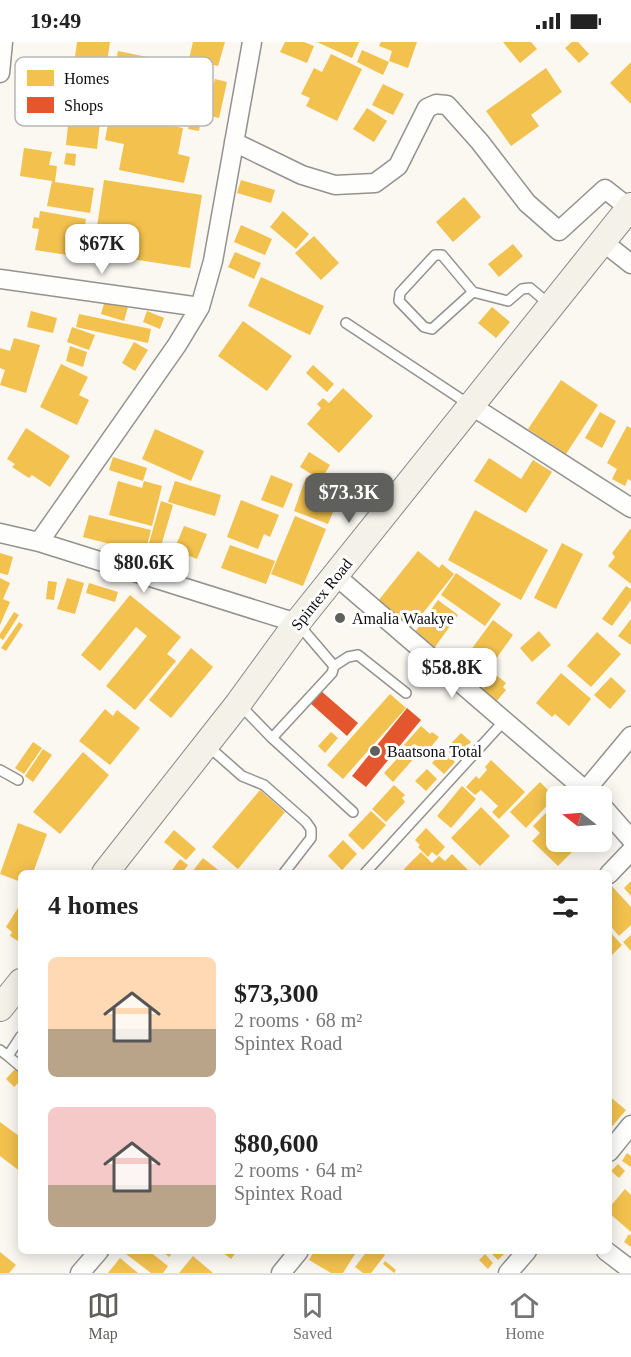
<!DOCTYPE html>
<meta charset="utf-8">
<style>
:root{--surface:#fff;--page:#f2f2f2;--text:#222;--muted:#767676;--line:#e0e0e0;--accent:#5f5f5c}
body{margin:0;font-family:"Times New Roman",serif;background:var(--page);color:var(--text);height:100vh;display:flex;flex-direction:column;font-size:22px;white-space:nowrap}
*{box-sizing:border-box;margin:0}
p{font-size:20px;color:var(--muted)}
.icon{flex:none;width:33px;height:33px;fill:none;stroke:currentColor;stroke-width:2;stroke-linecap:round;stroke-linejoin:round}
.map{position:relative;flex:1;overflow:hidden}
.sheet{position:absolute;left:18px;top:828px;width:594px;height:384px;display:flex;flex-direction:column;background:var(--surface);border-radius:9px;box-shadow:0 3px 15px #0003}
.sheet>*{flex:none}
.needle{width:39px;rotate:287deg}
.tools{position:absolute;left:546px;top:744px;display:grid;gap:12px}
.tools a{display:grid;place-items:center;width:66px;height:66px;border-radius:9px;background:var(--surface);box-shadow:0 3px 15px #0003;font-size:30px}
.price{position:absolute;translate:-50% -51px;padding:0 14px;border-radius:12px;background:#fff;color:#222;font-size:20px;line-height:39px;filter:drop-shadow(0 2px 3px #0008)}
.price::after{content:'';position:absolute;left:50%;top:36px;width:18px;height:14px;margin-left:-9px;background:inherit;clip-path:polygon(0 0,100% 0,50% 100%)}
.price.on{background:var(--accent);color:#fff}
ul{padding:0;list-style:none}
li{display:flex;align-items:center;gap:18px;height:150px;padding:0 30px}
li span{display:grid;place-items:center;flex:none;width:168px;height:120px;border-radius:9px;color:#555}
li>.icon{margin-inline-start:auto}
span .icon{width:72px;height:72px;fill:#fffc;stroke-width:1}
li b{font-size:26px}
h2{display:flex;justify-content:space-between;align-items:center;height:72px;padding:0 30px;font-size:26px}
.status{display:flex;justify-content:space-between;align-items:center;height:42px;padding:0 30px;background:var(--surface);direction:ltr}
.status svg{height:16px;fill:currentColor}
.tabs{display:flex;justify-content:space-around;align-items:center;height:84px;border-top:2px solid var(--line);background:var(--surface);font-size:16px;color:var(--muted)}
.tabs a{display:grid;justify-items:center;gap:3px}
.tabs .on{color:var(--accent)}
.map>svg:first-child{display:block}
.homes{fill:#f2c14e}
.shops{fill:#e4572e}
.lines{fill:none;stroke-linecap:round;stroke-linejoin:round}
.lane-casing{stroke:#93928f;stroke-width:12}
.street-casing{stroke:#93928f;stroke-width:21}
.secondary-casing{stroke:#8a8986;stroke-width:28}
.lane{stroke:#fefefd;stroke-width:9}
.street{stroke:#fefefd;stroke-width:18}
.secondary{stroke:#f4f2e8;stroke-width:26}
.poi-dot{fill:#5f5f5c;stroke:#fff;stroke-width:2}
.labels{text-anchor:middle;stroke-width:6;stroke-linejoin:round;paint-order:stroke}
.street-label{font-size:16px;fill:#0c0c0c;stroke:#fff}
.poi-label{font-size:16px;fill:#0c0c0c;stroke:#fff;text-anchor:start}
.key{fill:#fff;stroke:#b6b6b6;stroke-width:1.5}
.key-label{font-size:16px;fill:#0c0c0c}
</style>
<div class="status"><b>19:49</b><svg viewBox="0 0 49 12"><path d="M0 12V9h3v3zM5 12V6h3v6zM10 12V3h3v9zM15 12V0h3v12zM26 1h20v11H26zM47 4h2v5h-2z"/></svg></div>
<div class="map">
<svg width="631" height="1231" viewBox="0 0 631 1231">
<rect width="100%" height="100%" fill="#faf8f1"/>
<path class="homes" d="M77,0H110L107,20L75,15Z
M193,0H225L218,24L189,17Z
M285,0H304L314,4L307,21L280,10Z
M317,0H359L352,16Z
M381,0H417L408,26L389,19L392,9L379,4Z
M503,0H531L537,7L520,21Z
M572,0H578L589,12L579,21L565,6Z
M362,8L389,20L383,33L357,20Z
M118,9L172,20L164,60L110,50Z
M331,12L362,27L337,79L306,64L310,56L301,52L314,26L322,30Z
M631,20V62L610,41Z
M546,26L562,50L531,73L539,84L511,104L486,69Z
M215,37L227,40L219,76L206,73Z
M383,42L404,52L393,73L372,63Z
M66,59L102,63L97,107L66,103L68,83L63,82Z
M367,66L387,79L374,100L353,87Z
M110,71L183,86L178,112L190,115L184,141L119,128L124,102L105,98Z
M191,71L202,73L199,89L188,87Z
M24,106L52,110L49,123L57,124L55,140L94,146L90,171L47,164L52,139L20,134Z
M66,111L76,112L75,124L64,122Z
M104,138L202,153L190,226L93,211Z
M241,138L275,148L271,161L237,151Z
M464,155L481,175L453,200L436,180Z
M40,169L86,177L80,215L35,208L39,187L32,186L34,175L39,176Z
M283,169L309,192L296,207L270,185Z
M241,183L272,197L265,213L234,200Z
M314,194L339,221L321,238L295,211Z
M513,202L523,214L499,235L488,222Z
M235,210L261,221L254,237L228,225Z
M261,235L324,264L310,293L248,264Z
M105,258L128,265L124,279L101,272Z
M492,265L510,280L496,296L478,281Z
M31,269L57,276L53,291L27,285Z
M147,269L164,276L160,287L143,280Z
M79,272L151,287L148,301L76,285Z
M243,279L292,314L267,349L218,314Z
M72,285L95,293L89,308L67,300Z
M14,296L40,303L26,351L0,343L5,328L0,326V306L10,309Z
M134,300L148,308L135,329L122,321Z
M70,304L87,310L83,325L66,319Z
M61,322L88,335L79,353L89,358L77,383L40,365Z
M313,323L334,342L327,350L306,331Z
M561,338L598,363L566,412L528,387Z
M343,346L373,374L339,411L307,382L321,366L317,362L323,356L329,361Z
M600,370L616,379L602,406L585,396Z
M627,384L631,386V439L628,437L625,444L612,437L617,427L607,421Z
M26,386L70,414L50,445L32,433L29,436L12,425L15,422L7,417Z
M155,387L204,409L191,439L142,417Z
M309,410L330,423L321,438L300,425Z
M113,415L147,426L143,439L109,428Z
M489,416L521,437L533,418L552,430L526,471L474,439Z
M271,433L293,442L283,466L261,458Z
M306,435L323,442L315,464L333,470L328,482L294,469Z
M118,439L142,446L144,439L162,444L152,484L109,473Z
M175,439L221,453L215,474L168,460Z
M241,458L279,473L270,495L264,492L258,507L227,495Z
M161,459L173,463L161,504L149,501Z
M475,468L548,508L521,558L448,518Z
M89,473L151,488L145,511L83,495Z
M295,474L326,487L303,544L271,532Z
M184,484L207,492L197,517L174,508Z
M631,486V542L608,524L615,515L612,511Z
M562,501L583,512L556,567L534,556Z
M230,503L275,519L266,542L221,526Z
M418,509L439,526L442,522L454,532L411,586L378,559Z
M148,510L162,515L158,527L143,522Z
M0,511L13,515L8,533L0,531Z
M456,531L501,562L485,584L441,553Z
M0,536L10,541L3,557L10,560L0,583Z
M67,536L84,541L75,572L57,567Z
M48,539L57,540L54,558L46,557Z
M89,541L118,550L115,560L86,551Z
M626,544L631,547V558L612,584L602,577Z
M130,553L181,595L167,612L176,619L135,668L106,644L147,594L136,585L100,629L81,613Z
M438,558L458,573L435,605L415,590Z
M14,570L19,573L3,598L0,596V592Z
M631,577V603L618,594Z
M493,578L513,593L491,624L470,609Z
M19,580L23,583L6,609L1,606Z
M539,589L551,603L532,620L520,606Z
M597,590L621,612L591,645L567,624Z
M191,606L213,625L171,676L149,658Z
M470,612L489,627L474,647L454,632Z
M561,631L591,657L569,684L555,672L552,675L536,661Z
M495,632L506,641L503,645L506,648L495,661L481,650Z
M611,635L626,649L610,667L594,653Z
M390,652L406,666L343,737L327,723Z
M105,667L113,674L117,668L140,686L110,723L79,699Z
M421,684L430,692L432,690L439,695L421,717L404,703Z
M331,690L338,696L325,711L318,704Z
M461,691L471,700L456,717L446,707Z
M33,700L42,706L24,732L15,726Z
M407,706L416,714L393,740L384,731Z
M43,707L52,713L33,740L25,734Z
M443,709L455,720L444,732L432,721Z
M83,710L109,733L60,792L33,770Z
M491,718L525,750L499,777L492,770L498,764L481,748L475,753L466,745L476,734L479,737L487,728L485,725Z
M427,727L437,737L426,749L415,739Z
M540,740L555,755L526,786L510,770Z
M394,743L405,753L402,756L405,760L386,780L372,767Z
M462,744L476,757L451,786L437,774Z
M260,748L285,770L238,827L212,805Z
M554,763L556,766V800H582L558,824L532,799L540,791L533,784Z
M481,765L510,794L480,824L451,796Z
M371,769L386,783L363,808L348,793Z
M18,781L47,792L33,831H21V840L0,832Z
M426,786L445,805L437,814L432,810L428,815L418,805L420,803L415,798Z
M174,788L196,807L186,818L164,800Z
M343,798L357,812L342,828L328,814Z
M421,810L432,821L439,814L445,819L452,812L470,830L408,831L404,827Z
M203,816L222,831H191Z
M180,817L188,823L182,831H170Z
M631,839V854L624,846Z
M609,841L631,865V883L619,894L609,882Z
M21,861V901L10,894L12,890L6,885Z
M609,889L622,903L609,916Z
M631,893V909L623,900Z
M15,1027L21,1033V1038L14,1045L6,1037Z
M609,1054L626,1068L609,1088Z
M0,1080L19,1094L21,1092V1130L0,1114Z
M627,1111L631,1114V1125L622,1119Z
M618,1122L625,1129L619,1136L611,1129Z
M625,1147L631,1153V1190L609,1171V1166Z
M629,1192L631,1194V1205L624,1200Z
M122,1209H149L168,1224L163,1231H151Z
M162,1209H174L169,1215Z
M221,1209H237L231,1217Z
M314,1209H357L343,1231H331L309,1218Z
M367,1209H380L385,1213L371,1231H363L355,1225Z
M489,1209H501L504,1212L498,1218Z
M0,1210L16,1223L9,1231H0Z
M485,1212L493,1221L488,1227L479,1218Z
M193,1214L213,1231H179Z
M120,1216L138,1231H108Z
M385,1219L396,1228L394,1231L383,1222Z"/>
<path class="shops" d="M321,649L358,681L347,694L310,661Z
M407,666L421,678L366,745L352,734Z"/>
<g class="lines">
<g class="lane-casing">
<path id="lane" d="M473,250L432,287L424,285L399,259L400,251L435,213H442L473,250L508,259L522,247L530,246L549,262
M346,281L470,363
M334,624L348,615L358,613L406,651
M240,663L272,696L353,770
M272,696L332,631L334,624L299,583
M208,704L242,734L264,743L306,780L311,787V796L284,831
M0,728L18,738
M365,831L505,678
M0,1008L8,1014L21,994
M8,1014L21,1025"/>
</g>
<g class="street-casing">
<path id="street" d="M0,31L3,0
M234,100L302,133L335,143L375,141L398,124L427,66L436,62L447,63L480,100L527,161L559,189L605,147L629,166
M602,199L631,222
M0,237L200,265
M472,364L631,466
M0,491L39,500L297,581
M39,500L177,303L200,265L213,219L252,0
M336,534L592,754
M586,748L631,694
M602,764L631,797
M609,832L631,809
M609,1110L631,1083
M606,1209L631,1228
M80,1231L99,1209
M281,1231L299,1209
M508,1231L527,1209"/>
</g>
<g class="secondary-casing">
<path id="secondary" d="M105,831L238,662L297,581L631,164
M0,966L21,940"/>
</g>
<use href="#lane" class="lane"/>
<use href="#street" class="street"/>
<use href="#secondary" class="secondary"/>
</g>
<g class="poi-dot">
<circle cx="340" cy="576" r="6"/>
<circle cx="375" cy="709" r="6"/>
</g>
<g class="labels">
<g class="street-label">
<text transform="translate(321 552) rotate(-51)" y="6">Spintex Road</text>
</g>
<g class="poi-label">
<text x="352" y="582">Amalia Waakye</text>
<text x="387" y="715">Baatsona Total</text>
</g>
</g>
<rect x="15" y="15" width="198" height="69" rx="9" class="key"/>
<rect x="27" y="28" width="27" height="16" fill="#f2c14e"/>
<rect x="27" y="55" width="27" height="16" fill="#e4572e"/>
<g class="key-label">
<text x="64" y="42">Homes</text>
<text x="64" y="69">Shops</text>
</g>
</svg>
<div class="tools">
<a><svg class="needle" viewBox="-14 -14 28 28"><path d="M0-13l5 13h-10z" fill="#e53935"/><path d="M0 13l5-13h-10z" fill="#767676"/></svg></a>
</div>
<b class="price" style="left:102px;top:233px">$67K</b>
<b class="price on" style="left:349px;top:482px">$73.3K</b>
<b class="price" style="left:144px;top:552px">$80.6K</b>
<b class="price" style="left:452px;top:657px">$58.8K</b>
<section class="sheet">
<h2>4 homes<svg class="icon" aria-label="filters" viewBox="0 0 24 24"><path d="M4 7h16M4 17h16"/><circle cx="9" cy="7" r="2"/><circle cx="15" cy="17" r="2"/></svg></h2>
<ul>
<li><span style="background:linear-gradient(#ffd9b3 60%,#b9a48a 0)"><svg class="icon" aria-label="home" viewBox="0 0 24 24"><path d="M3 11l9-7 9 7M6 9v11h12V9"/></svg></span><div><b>$73,300</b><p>2 rooms · 68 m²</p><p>Spintex Road</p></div></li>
<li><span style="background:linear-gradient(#f6c9c9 65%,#b9a48a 0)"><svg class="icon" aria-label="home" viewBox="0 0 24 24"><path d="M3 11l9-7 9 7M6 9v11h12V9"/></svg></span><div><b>$80,600</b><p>2 rooms · 64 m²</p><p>Spintex Road</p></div></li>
</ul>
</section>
</div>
<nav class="tabs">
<a class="on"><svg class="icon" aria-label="map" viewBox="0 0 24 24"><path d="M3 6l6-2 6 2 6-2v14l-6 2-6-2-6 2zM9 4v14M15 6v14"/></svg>Map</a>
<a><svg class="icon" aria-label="saved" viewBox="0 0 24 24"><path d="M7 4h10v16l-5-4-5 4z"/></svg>Saved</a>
<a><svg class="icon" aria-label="home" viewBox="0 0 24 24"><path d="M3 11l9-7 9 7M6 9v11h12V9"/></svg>Home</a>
</nav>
